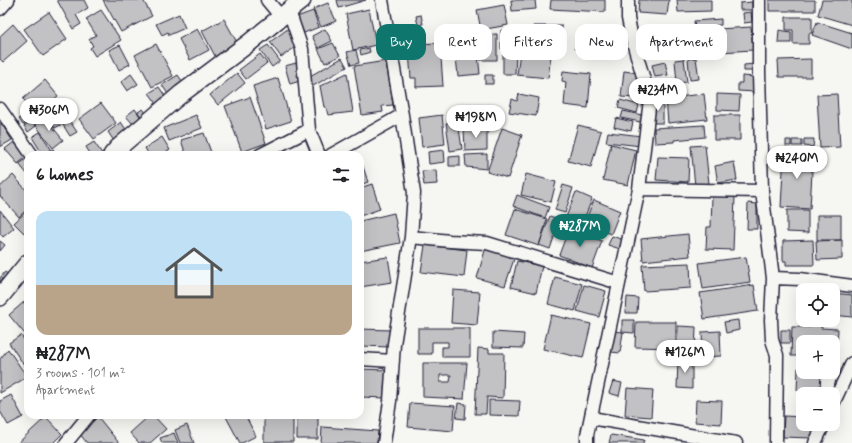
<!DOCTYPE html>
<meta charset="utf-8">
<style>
:root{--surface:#fff;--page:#f6f6f6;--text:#202124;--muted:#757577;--line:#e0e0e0;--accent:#0f766e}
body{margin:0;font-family:Mynerve,sans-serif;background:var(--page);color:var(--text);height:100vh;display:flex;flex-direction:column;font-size:15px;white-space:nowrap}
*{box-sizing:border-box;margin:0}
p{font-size:13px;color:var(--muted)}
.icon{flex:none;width:22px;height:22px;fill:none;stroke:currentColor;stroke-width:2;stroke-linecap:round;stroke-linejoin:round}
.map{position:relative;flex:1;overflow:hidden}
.drawer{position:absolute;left:24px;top:151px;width:340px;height:268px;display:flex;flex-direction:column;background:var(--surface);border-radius:12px;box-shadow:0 4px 16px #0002}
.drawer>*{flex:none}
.top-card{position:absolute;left:376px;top:24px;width:380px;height:36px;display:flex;gap:8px}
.fabs{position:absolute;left:796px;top:283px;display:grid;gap:8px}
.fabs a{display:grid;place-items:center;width:44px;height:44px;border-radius:8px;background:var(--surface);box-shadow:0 4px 16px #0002;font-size:20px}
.price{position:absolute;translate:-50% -34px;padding:0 9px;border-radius:14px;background:#fff;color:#222;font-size:13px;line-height:26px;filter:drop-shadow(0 1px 2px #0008)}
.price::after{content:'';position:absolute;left:50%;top:24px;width:12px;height:9px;margin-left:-6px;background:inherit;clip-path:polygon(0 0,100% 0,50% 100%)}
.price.current{background:var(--accent);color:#fff}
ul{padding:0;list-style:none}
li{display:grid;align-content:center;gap:8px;height:212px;padding:0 12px}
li+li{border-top:1px solid var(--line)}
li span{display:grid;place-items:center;height:124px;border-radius:12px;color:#555}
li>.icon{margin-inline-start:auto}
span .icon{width:72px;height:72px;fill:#fffc;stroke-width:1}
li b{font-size:17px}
h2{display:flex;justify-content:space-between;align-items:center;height:48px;padding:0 12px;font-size:17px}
.tag{padding:0 14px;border-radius:12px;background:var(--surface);box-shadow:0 4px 16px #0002;font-size:14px;line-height:36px}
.tag.current{background:var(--accent);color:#fff}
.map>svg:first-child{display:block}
.building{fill:#c2c2c4;stroke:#22223b;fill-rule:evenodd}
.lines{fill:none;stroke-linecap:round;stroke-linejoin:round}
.street-casing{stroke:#22223b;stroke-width:15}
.secondary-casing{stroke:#22223b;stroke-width:20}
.street{stroke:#f6f6f2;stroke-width:12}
.secondary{stroke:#f6f6f2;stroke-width:17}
</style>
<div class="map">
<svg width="852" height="443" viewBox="0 0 852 443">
<rect width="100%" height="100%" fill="#f6f6f2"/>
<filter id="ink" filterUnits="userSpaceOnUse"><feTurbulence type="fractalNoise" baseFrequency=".025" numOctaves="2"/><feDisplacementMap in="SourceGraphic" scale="8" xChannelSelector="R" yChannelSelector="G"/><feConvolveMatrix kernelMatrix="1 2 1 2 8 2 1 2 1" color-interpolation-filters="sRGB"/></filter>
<g filter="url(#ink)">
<path class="building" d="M57,0H84L88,8L76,15L81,24L73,29Z
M103,0H143L152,16L121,32Z
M337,0H366L339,8Z
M511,0H535L536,9L512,11Z
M551,0H605V12L550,9Z
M639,0H669L667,15L638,13Z
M677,0H711V11L678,12Z
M769,0H815V11H769Z
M822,0H852V25L818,15Z
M752,2V10H740V3Z
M328,3L336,21L321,27L313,9Z
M504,5L508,25L481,30L477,10Z
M369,9L376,45L353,50L346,14Z
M101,10L121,40L95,56L90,48L93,46L89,39L96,35L86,19Z
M313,11L319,27L304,33L297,17Z
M49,12L67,39L43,56L24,29Z
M751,12L752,22L744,23L743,13Z
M179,14L185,28L169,35L168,32L162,35L156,24Z
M421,15L423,24L418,25L416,16Z
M786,17H812V33H809V44H793V30H786Z
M224,19L239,46L216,58L202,31Z
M721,19V25L695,28L694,21Z
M817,22L852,33V49L812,35Z
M13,24L27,41L3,62L0,59V36Z
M533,26H562V47H533Z
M751,27L753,50L703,53L702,30Z
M289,28L300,44L281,57L270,42Z
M197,29L209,50L190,60L179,39Z
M325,29L332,41L318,48L312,36Z
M529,29V48L501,49V30Z
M779,30L791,32V43H778Z
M577,32L597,35L595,52L575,49Z
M497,34V60H480V35Z
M476,36L480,74L458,76L454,38Z
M611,37L623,39L622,49L610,48Z
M333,43L340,56L325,63L318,49Z
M440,43L443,86L416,87V78H411L409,51H414L413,44Z
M156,44L173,76L152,87L135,55Z
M120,45L130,64L119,70L109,50Z
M268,45L280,61L272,67L260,50Z
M369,48L370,52L361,55L360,50Z
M356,50L359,63L351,65L347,52Z
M520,51L551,55L548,78L517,75Z
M260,54L267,63L246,79L239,70Z
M503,54H516L515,74H503Z
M342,58L347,67L313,86L308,77Z
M696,58L699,79L690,80L688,59Z
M684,59L687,82L677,83L675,60Z
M811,59V77H779L778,60Z
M386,61L393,105L382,106L383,112L362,115L354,66Z
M665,62L668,75L655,77L652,65Z
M296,63L300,81L290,84L285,66Z
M754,64V71H744V65Z
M563,71L591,74L588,108L564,105L566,82L562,81Z
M624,71L638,73L635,98L621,97Z
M237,73L245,83L218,105L210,95Z
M347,73L353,112L328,115L326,107H324L320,86Z
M131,74L138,84L127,91L121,82Z
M178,75L184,84L168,94L162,85Z
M485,75H493V84H485Z
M742,76L756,77V92L738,91V83H742Z
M278,78L291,121L266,129L253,86Z
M45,80L58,96L37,114L23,99Z
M159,87L167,99L158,105L149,93Z
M519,94L539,98L536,116L509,112L512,99L517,101Z
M704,94L707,119L668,123L666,98Z
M717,94L740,95L739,111L717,110Z
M837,94L840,147L820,148L817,95Z
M250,97L266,143L242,152L225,106Z
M620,100L639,105L637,113L618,108Z
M654,100H663V123H654Z
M62,101L66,111L59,113L55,103Z
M101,103L116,123L94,139L79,119Z
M54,106L64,123L55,128L45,112Z
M135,109L141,118L133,124L126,116Z
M143,109L147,114L142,118L138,112Z
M623,111L642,115L640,122L621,118Z
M28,113L32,119L23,125L19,119Z
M196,115L202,128L169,141L164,128Z
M442,115L445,144L422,147L419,118Z
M714,115H740V140H714Z
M44,116L63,140L53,148L34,123Z
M616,118L633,122L631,131L614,127Z
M32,120L36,126L28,132L24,126Z
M69,120L77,132L70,136L63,125Z
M458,121L462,149L450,151L446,123Z
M121,122L127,131L114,141L108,132Z
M1,123L12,140L0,147V124Z
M578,125L601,131L591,167L568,161Z
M704,125L705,137L674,140V142L655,143L654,128Z
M487,127V150L465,151L464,128Z
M502,128L522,135L508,178L487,172Z
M40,132L51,149L43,155L32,137Z
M608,132L642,136L641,146L606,142Z
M204,133L212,155H186L181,140Z
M162,137L170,150L161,155H149L145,148Z
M804,139H814L813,147L804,146Z
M786,140H791V146H786Z
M792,140H802V146H792Z
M14,142L26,157L18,164L5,149Z
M94,142L103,155H91L86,147Z
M611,144L636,150L628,185L603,180Z
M705,145L709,184L695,186L691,146Z
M53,149L57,155H45Z
M444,150L445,162L429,164L428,152Z
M784,152L813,153L810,209L781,207Z
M487,154V169L466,167L465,155Z
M460,156V166H449V157Z
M360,157L368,182L360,185Z
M658,157L689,158L688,182L656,180Z
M26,159L28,161V175L19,164Z
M734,162L737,180L718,183L715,166Z
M436,170L437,184L424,185L422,171Z
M526,174L556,182L551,202L521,195Z
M13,175L28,192V208L19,217L0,196V187Z
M372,184L380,209L360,216V188Z
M563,185L573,188L565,213L555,210Z
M576,192L592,199L582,224L566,217Z
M517,195L549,207L545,218L513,206Z
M712,196H735L733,250L706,249L707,227H711Z
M594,200L620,211L611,234L584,224Z
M748,203L757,204V229H747Z
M515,209L547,219L539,246L506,235Z
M0,210L14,228L3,237L0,233Z
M28,210V229L24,233L14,223Z
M787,210H808V233L787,232Z
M394,213L400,243L360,251V221Z
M817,215H841V240H817Z
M550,216L560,220L550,249L539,245Z
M569,228L602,241L592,268L559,255Z
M688,234L690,256L643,261L641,239Z
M612,236L624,240L620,249L608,245Z
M813,240L814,265H786V261H783V241Z
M842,240V259L817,260L816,241Z
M0,241L5,245L0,251Z
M425,245L467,250L464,277L421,272Z
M486,247L515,256L505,286L477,278Z
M388,257L392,282L360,287V261Z
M746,257L750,282L703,289L699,263Z
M517,261L542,266L536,293L511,287Z
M690,263L691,288L644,291L642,265Z
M5,272L10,276L0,289V278Z
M555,277L582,284L575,311L548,304Z
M584,285L606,291L599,317L577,311Z
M754,285L758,311L704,319L700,293Z
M453,290L480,292L477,325L451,323Z
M833,293L852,295V317L833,315Z
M627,297L638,298L637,313H626Z
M24,302L28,307V338L9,315Z
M551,315L591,324L583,358L543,349Z
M622,320H634V333L622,332Z
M738,320L739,330L726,333L724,322Z
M636,322H676V348L635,347Z
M812,323H821V328L838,329L837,348H833V342H803V356H791L792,327H811Z
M678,326L696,327L695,352H677Z
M418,328H470V357H442V347H448V342H432V354H418Z
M360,329L391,330V347L360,346Z
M781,330H790V343H781Z
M613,331L623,332L620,353L611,352Z
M720,331L721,356L703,357L702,332Z
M493,332L524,334L523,348L493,347Z
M21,335L28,346V366L26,368L9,343Z
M478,348L489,349V353H504L503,398L487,397L486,414H475Z
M8,349L27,377L0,393V359Z
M678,360H692V389L677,388Z
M423,363H467L464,399L423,397ZM440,375H451L450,382H440Z
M798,368H803V372H821L820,391L797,390Z
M360,369L387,370L386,398L360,397Z
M613,381L622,383L619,396L609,393Z
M627,388L653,390L651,417L625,415Z
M11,395L23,417L8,425L0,411V401Z
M489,400L520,401L519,416L489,415Z
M696,400L722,401L721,424L695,422Z
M410,403L455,406L453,431L408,427Z
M458,403L466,404L465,419L456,418Z
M150,415H153L166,429L150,443H139L130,433Z
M225,415H245L256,436L242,443H240Z
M297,415H318V439H297Z
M784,416L803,417V424H813L812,438L783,437Z
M46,417L62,434L53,443H18Z
M98,417L119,443H87L79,433Z
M264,417H293V442H264Z
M187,425L194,443H180L175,430Z
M322,427L378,431L377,443H321Z
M174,433L178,443H162L160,438Z
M611,435L644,440L643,443H609Z"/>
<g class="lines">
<g class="street-casing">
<path id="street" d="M267,0L281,17
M382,0L402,115L414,193L411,237L394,344L390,401L384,443
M759,0V72L762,191L773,278L771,320L772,340L777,355L776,443
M0,9L8,0
M289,11L302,49L309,130L319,155
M0,109L32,155
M260,155L309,130
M331,155L402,115
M639,189L762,191
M411,237L450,241L487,243L619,283
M773,278L800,279L852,286
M360,359L393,361
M833,404L852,363
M591,418L736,443
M66,443L89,415
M587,443V435L639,189L650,100L632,39L628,18V0
M815,443L824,424"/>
</g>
<g class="secondary-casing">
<path id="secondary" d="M112,155L118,148L181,94L249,43L302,0
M0,297L28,263"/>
</g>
<use href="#street" class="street"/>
<use href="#secondary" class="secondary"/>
</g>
</g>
</svg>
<div class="fabs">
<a><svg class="icon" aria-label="locate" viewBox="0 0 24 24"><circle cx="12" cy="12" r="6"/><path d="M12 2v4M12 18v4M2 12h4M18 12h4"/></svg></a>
<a>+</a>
<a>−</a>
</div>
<b class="price" style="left:658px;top:112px">₦234M</b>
<b class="price" style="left:49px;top:132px">₦306M</b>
<b class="price" style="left:476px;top:139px">₦198M</b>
<b class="price" style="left:797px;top:180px">₦240M</b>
<b class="price current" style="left:580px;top:248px">₦287M</b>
<b class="price" style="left:685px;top:374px">₦126M</b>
<div class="top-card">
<a class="tag current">Buy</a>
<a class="tag">Rent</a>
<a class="tag">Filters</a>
<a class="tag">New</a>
<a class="tag">Apartment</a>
</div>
<section class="drawer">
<h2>6 homes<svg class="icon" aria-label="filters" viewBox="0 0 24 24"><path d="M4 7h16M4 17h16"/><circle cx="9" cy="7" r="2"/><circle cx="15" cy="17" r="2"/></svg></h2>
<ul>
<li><span style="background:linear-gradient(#bfe0f5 60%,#b9a48a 0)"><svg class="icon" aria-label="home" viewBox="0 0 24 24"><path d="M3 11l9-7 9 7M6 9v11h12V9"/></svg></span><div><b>₦287M</b><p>3 rooms · 101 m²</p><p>Apartment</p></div></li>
</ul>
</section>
</div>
